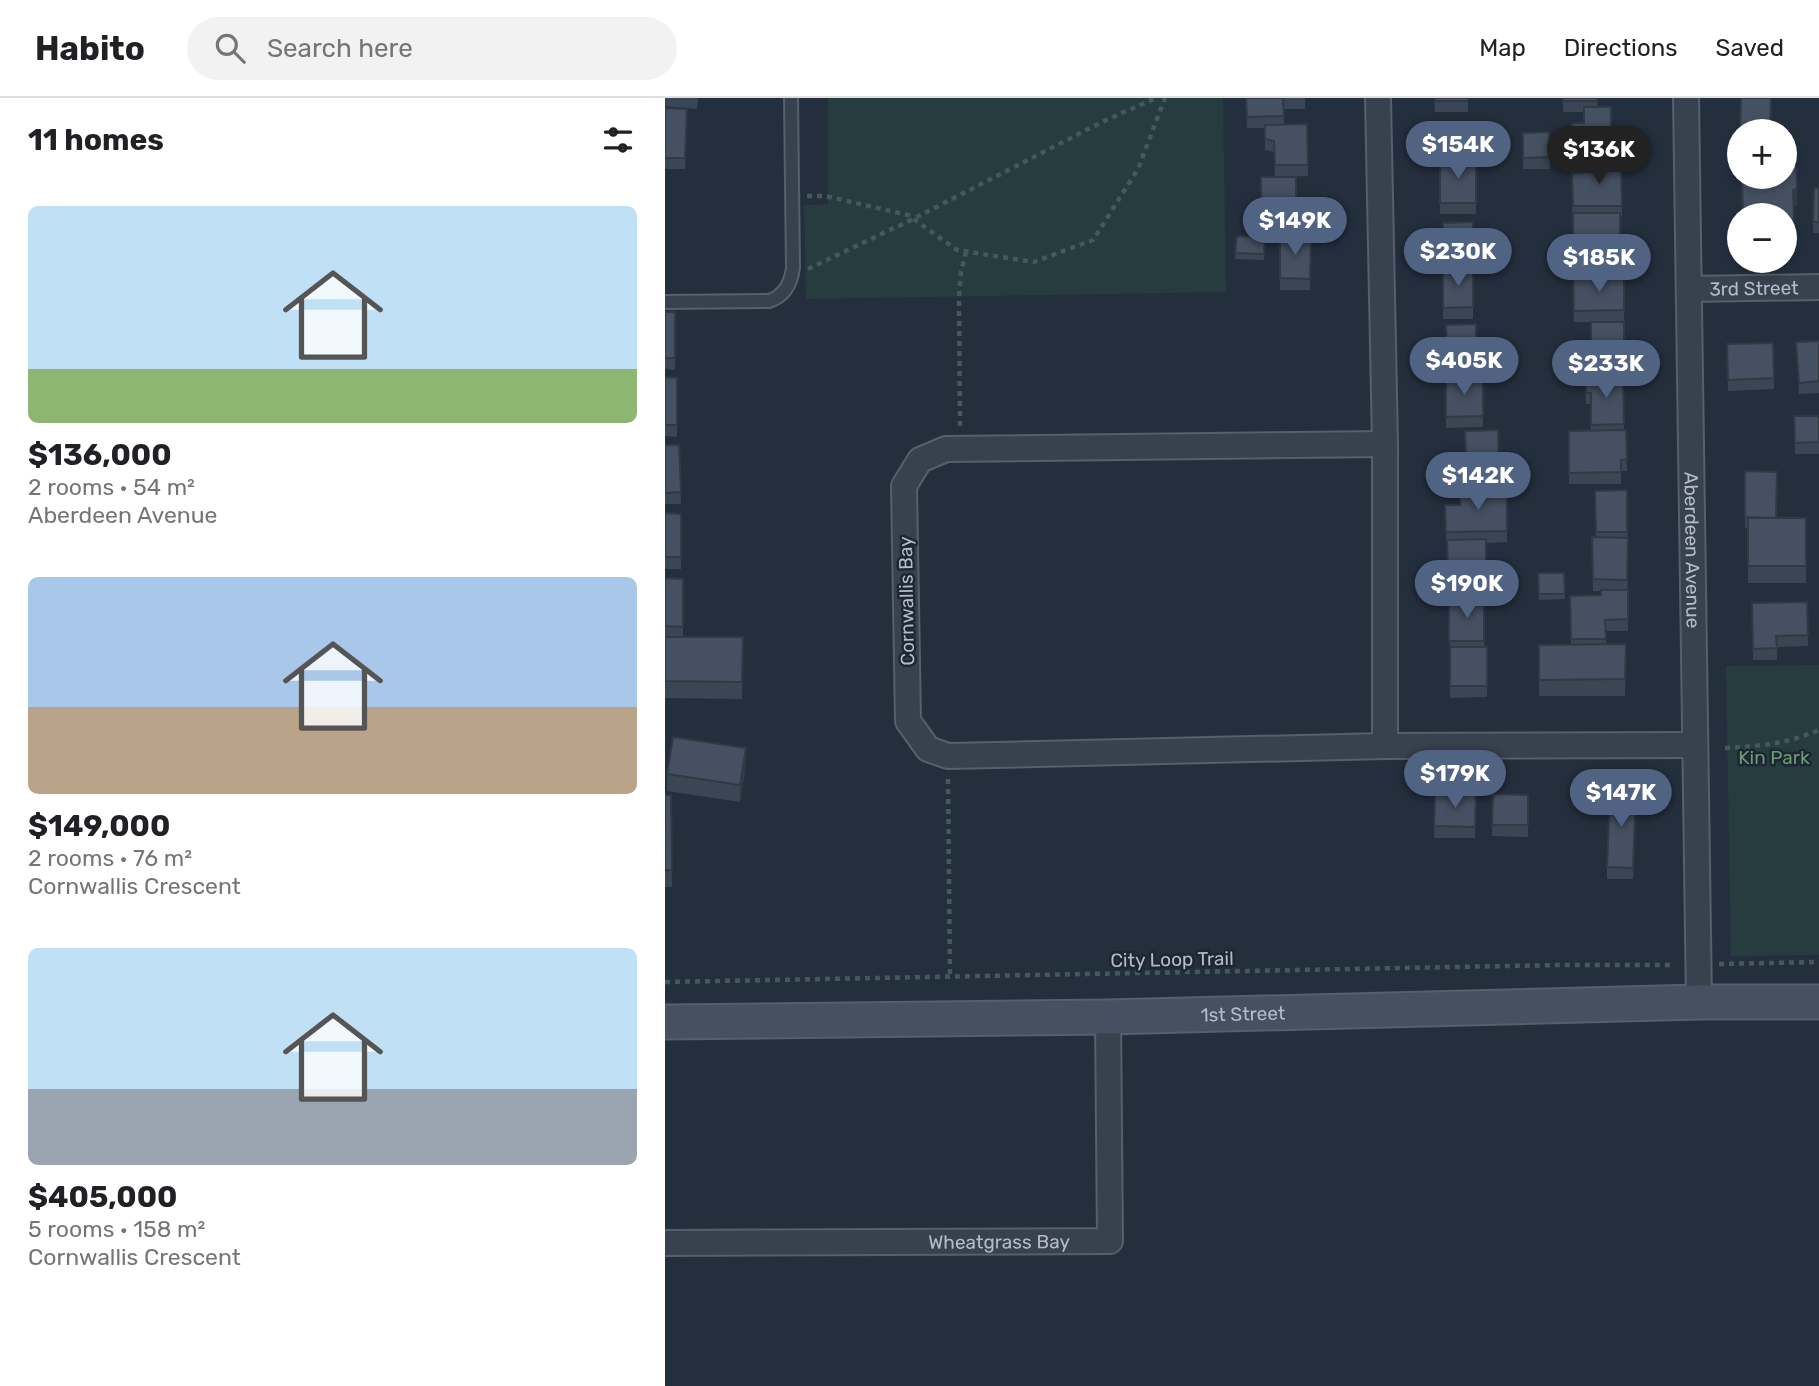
<!DOCTYPE html>
<meta charset="utf-8">
<style>
:root{--surface:#fff;--page:#f2f2f2;--text:#202124;--muted:#757577;--line:#e0e0e0;--accent:#506383}
body{margin:0;font-family:Rubik,sans-serif;background:var(--page);color:var(--text);height:100vh;display:flex;flex-direction:column;font-size:26px;white-space:nowrap}
*{box-sizing:border-box;margin:0}
p{font-size:23px;color:var(--muted)}
.icon{flex:none;width:38px;height:38px;fill:none;stroke:currentColor;stroke-width:2;stroke-linecap:round;stroke-linejoin:round}
.map{position:relative;flex:1;overflow:hidden}
.panel{display:flex;flex-direction:column;background:var(--surface);width:665px}
.panel>*{flex:none}
.fabs{position:absolute;left:1062px;top:21px;display:grid;gap:14px}
.fabs a{display:grid;place-items:center;width:70px;height:70px;border-radius:50%;background:var(--surface);box-shadow:0 4px 10px #0003;font-size:35px}
.price{position:absolute;translate:-50% -60px;padding:0 16px;border-radius:24px;background:var(--accent);color:#fff;font-size:23px;line-height:46px;filter:drop-shadow(0 2px 4px #0008)}
.price::after{content:'';position:absolute;left:50%;top:42px;width:21px;height:16px;margin-left:-10px;background:inherit;clip-path:polygon(0 0,100% 0,50% 100%)}
.price.current{background:#222;color:#fff}
ul{padding:0;list-style:none}
li{display:grid;align-content:center;gap:14px;height:371px;padding:0 28px}
li span{display:grid;place-items:center;height:217px;border-radius:10px;color:#555}
li>.icon{margin-inline-start:auto}
span .icon{width:126px;height:126px;fill:#fffc;stroke-width:1}
li b{font-size:30px}
h2{display:flex;justify-content:space-between;align-items:center;height:84px;padding:0 28px;font-size:30px}
header{display:flex;align-items:center;gap:42px;box-sizing:border-box;height:98px;padding:0 35px;background:var(--surface);border-bottom:2px solid var(--line)}
header strong{font-size:33px}
nav{display:flex;gap:38px;margin-inline-start:auto;font-size:24px}
.search{width:490px;height:63px;background:var(--page);display:flex;align-items:center;gap:18px;box-sizing:border-box;padding:0 24px;border-radius:38px;color:var(--muted);font-size:26px}
main{display:flex;flex:1;min-height:0}
.map>svg:first-child{display:block}
.green{fill:#263c3f}
.lines{fill:none;stroke-linecap:round;stroke-linejoin:round}
.lane-casing{stroke:#565f6c;stroke-width:16}
.street-casing{stroke:#565f6c;stroke-width:28}
.secondary-casing{stroke:#565f6c;stroke-width:37}
.path{stroke:#44595c;stroke-width:4.5;stroke-dasharray:5 5;stroke-linecap:butt}
.lane{stroke:#38414e;stroke-width:12}
.street{stroke:#38414e;stroke-width:24}
.secondary{stroke:#465061;stroke-width:33}
.wall{fill:#3b4654}
.shaded-wall{fill:#303945}
.building{fill:#455162;stroke:#303945;stroke-width:2}
.labels{text-anchor:middle;stroke-width:5;stroke-linejoin:round;paint-order:stroke}
.street-label{font-size:19px;fill:#b4bcc9;stroke:#1d2633}
.park-label{font-size:19px;fill:#6b9a76;stroke:#1d2633}
</style>
<header>
<strong>Habito</strong>
<div class="search"><svg class="icon" aria-label="search" viewBox="0 0 24 24"><circle cx="10" cy="10" r="6"/><path d="M15 15l6 6"/></svg>Search here</div>
<nav><a>Map</a><a>Directions</a><a>Saved</a></nav>
</header>
<main>
<section class="panel">
<h2>11 homes<svg class="icon" aria-label="filters" viewBox="0 0 24 24"><path d="M4 7h16M4 17h16"/><circle cx="9" cy="7" r="2"/><circle cx="15" cy="17" r="2"/></svg></h2>
<ul>
<li><span style="background:linear-gradient(#bfe0f5 75%,#8fb573 0)"><svg class="icon" aria-label="home" viewBox="0 0 24 24"><path d="M3 11l9-7 9 7M6 9v11h12V9"/></svg></span><div><b>$136,000</b><p>2 rooms · 54 m²</p><p>Aberdeen Avenue</p></div></li>
<li><span style="background:linear-gradient(#a9c7e8 60%,#b9a48a 0)"><svg class="icon" aria-label="home" viewBox="0 0 24 24"><path d="M3 11l9-7 9 7M6 9v11h12V9"/></svg></span><div><b>$149,000</b><p>2 rooms · 76 m²</p><p>Cornwallis Crescent</p></div></li>
<li><span style="background:linear-gradient(#bfe0f5 65%,#9aa5b1 0)"><svg class="icon" aria-label="home" viewBox="0 0 24 24"><path d="M3 11l9-7 9 7M6 9v11h12V9"/></svg></span><div><b>$405,000</b><p>5 rooms · 158 m²</p><p>Cornwallis Crescent</p></div></li>
</ul>
</section>
<div class="map">
<svg width="1154" height="1288" viewBox="0 0 1154 1288">
<rect width="100%" height="100%" fill="#242f3e"/>
<path class="green" d="M163,0H558L561,194L141,201L139,107L163,106Z
M1154,567V857L1066,858L1061,568Z"/>
<g class="lines">
<g class="lane-casing">
<path id="lane" d="M0,204L104,203C120,198 126,185 128,170L126,0"/>
</g>
<g class="street-casing">
<g id="street">
<path d="M713,0L720,346V648L1030,647"/>
<path id="s1" d="M1021,0L1034,904"/>
<path id="s2" d="M1024,191L1154,189"/>
<path d="M720,648L283,658L263,651L243,623L239,388L255,362L281,351L720,346"/>
<path id="s3" d="M0,1145L445,1143L443,919"/>
</g>
</g>
<g class="secondary-casing">
<g id="secondary">
<path id="s4" d="M0,924L443,919L1034,904H1154"/>
</g>
</g>
<path class="path" d="M142,98H160L243,117L292,152L369,164L428,142L473,71L500,0
M143,171L248,121L439,23L491,0
M295,328L294,199L296,174L301,154
M1060,650C1096,648 1121,646 1154,632
M283,681L285,880
M1054,866L1154,864
M0,884L895,867H1010"/>
<use href="#lane" class="lane"/>
<use href="#street" class="street"/>
<use href="#secondary" class="secondary"/>
</g>
<path class="wall" d="M0,0H33L32,11L0,8Z
M581,0H640V11H619V27L642,26L643,78L610,79L609,54L600,52V30H582Z
M769,0H803V14H770Z
M898,0H932V9H946V50H907V25H919V14H898Z
M0,10L22,22L20,71H0Z
M884,34L885,71H858V35Z
M775,61H811V116H775Z
M956,63L957,119H955V177H908L907,75L927,74Z
M596,79H631V138L646,139L645,192H615V141H600L599,162L570,161L572,138H596Z
M1076,79L1132,107L1129,109V137L1120,138V117H1077Z
M1149,90H1154V135H1148Z
M808,124V221H778V125Z
M908,179H959V224H909Z
M0,214H10V272L0,271Z
M926,224H959V275H926Z
M811,226V276L782,277L781,227Z
M1154,243V295L1134,296L1131,244Z
M1108,245L1109,291L1063,293L1062,246Z
M958,278L959,332H961L962,373H956V386H904V333H926V306H921L920,279Z
M0,279L12,280V339L0,338Z
M781,279H818V329L781,330Z
M1129,318H1154V356H1130Z
M833,332L834,392H842V444L821,445V492H783L780,407H795V393H779V360L800,359Z
M0,347H14L16,406H0Z
M1080,373L1111,420H1141V485H1083V430H1080Z
M962,392L963,533H941V546H961L960,598H874V547L906,546L905,498L936,497V493H928L927,439H931L930,393Z
M0,415L16,416V471H0Z
M873,475H899L900,501L874,502Z
M0,480L18,481V539H78L77,601L0,600Z
M819,501V549H822V599L785,600V554L784,502Z
M1142,504L1143,548L1112,549V562H1088L1087,505Z
M81,667L75,704L2,693V676Z
M770,696L811,697L810,740H769Z
M828,696L863,697V739L827,738Z
M0,697H6L7,789H0Z
M971,705L968,781H942V769Z"/>
<path class="shaded-wall" d="M1132,90V107L1128,109V92Z
M81,650V667L75,704V687Z"/>
<path class="building" d="M581,0H618L619,18L582,19Z
M770,0H803V3H770Z
M898,0H932V3H898Z
M1076,0H1106L1105,33H1075Z
M919,9H946V39H907V25H919Z
M0,10L22,11L20,60H0Z
M642,26L643,67H610L609,43L600,41V27Z
M884,34L885,59L858,60V35Z
M775,61H811V105H775Z
M956,63L957,108H908L907,75L927,74L926,64Z
M1120,68H1131L1132,90L1128,92L1129,121H1120V117H1078L1077,79H1120Z
M596,79H631V130H596Z
M1149,90H1154V124H1148Z
M908,115H955V165H908Z
M808,124V163H778V125Z
M572,138L600,139L599,156L570,155Z
M615,138L646,139L645,181L615,180Z
M778,171H808V209L778,210Z
M908,179H959V212L909,213Z
M0,214H10V260H0Z
M926,224H959V263L926,264Z
M811,226V265H782L781,227Z
M1154,243V283L1134,285L1131,244Z
M1108,245L1109,280L1063,282L1062,246Z
M958,278L959,326L926,327V295H921L920,279Z
M0,279L12,280V327H0Z
M781,279H818V318L781,319Z
M1129,318H1154V344L1130,345Z
M833,332L834,381H779V360L801,359L800,333Z
M961,332L962,361L956,362V374L904,375V333Z
M0,347H14L16,394L0,395Z
M1080,373L1112,374L1111,420L1080,419Z
M795,392H842V433L781,434L780,407H795Z
M962,392V434H931L930,393Z
M0,415L16,416V459H0Z
M1083,420H1141V468H1083Z
M927,439L963,440L962,482L928,481Z
M821,441V480L783,481L782,442Z
M873,475H899L900,496H874Z
M0,480L18,481V529L0,528Z
M936,492H963V521L940,522L941,541H906L905,498L936,497Z
M819,501V543H784V502Z
M1142,504L1143,537L1111,538L1112,550L1088,551L1087,505Z
M0,539H78L77,584L0,583Z
M961,546L960,581L874,582V547Z
M785,549H822V588H785Z
M8,639L81,650L75,687L2,676Z
M945,693L971,694L968,770L942,769Z
M770,696L811,697L810,729L769,728Z
M828,696L863,697V727H827Z
M0,697H6L7,772H0Z"/>
<g class="labels">
<g class="street-label">
<text dy="7" stroke="none"><textPath href="#s2" startOffset="65">3rd Street</textPath></text>
<text dy="7" stroke="none"><textPath href="#s1" startOffset="452">Aberdeen Avenue</textPath></text>
<text transform="translate(241 503) rotate(-91)" y="7">Cornwallis Bay</text>
<text transform="translate(507 861) rotate(-1)" y="7">City Loop Trail</text>
<text dy="7" stroke="none"><textPath href="#s4" startOffset="578">1st Street</textPath></text>
<text dy="7" stroke="none"><textPath href="#s3" startOffset="334">Wheatgrass Bay</textPath></text>
</g>
<g class="park-label">
<text x="1109" y="666">Kin Park</text>
</g>
</g>
</svg>
<div class="fabs">
<a>+</a>
<a>−</a>
</div>
<b class="price" style="left:793px;top:83px">$154K</b>
<b class="price current" style="left:934px;top:88px">$136K</b>
<b class="price" style="left:630px;top:159px">$149K</b>
<b class="price" style="left:793px;top:190px">$230K</b>
<b class="price" style="left:934px;top:196px">$185K</b>
<b class="price" style="left:799px;top:299px">$405K</b>
<b class="price" style="left:941px;top:302px">$233K</b>
<b class="price" style="left:813px;top:414px">$142K</b>
<b class="price" style="left:802px;top:522px">$190K</b>
<b class="price" style="left:790px;top:712px">$179K</b>
<b class="price" style="left:956px;top:731px">$147K</b>
</div>
</main>
